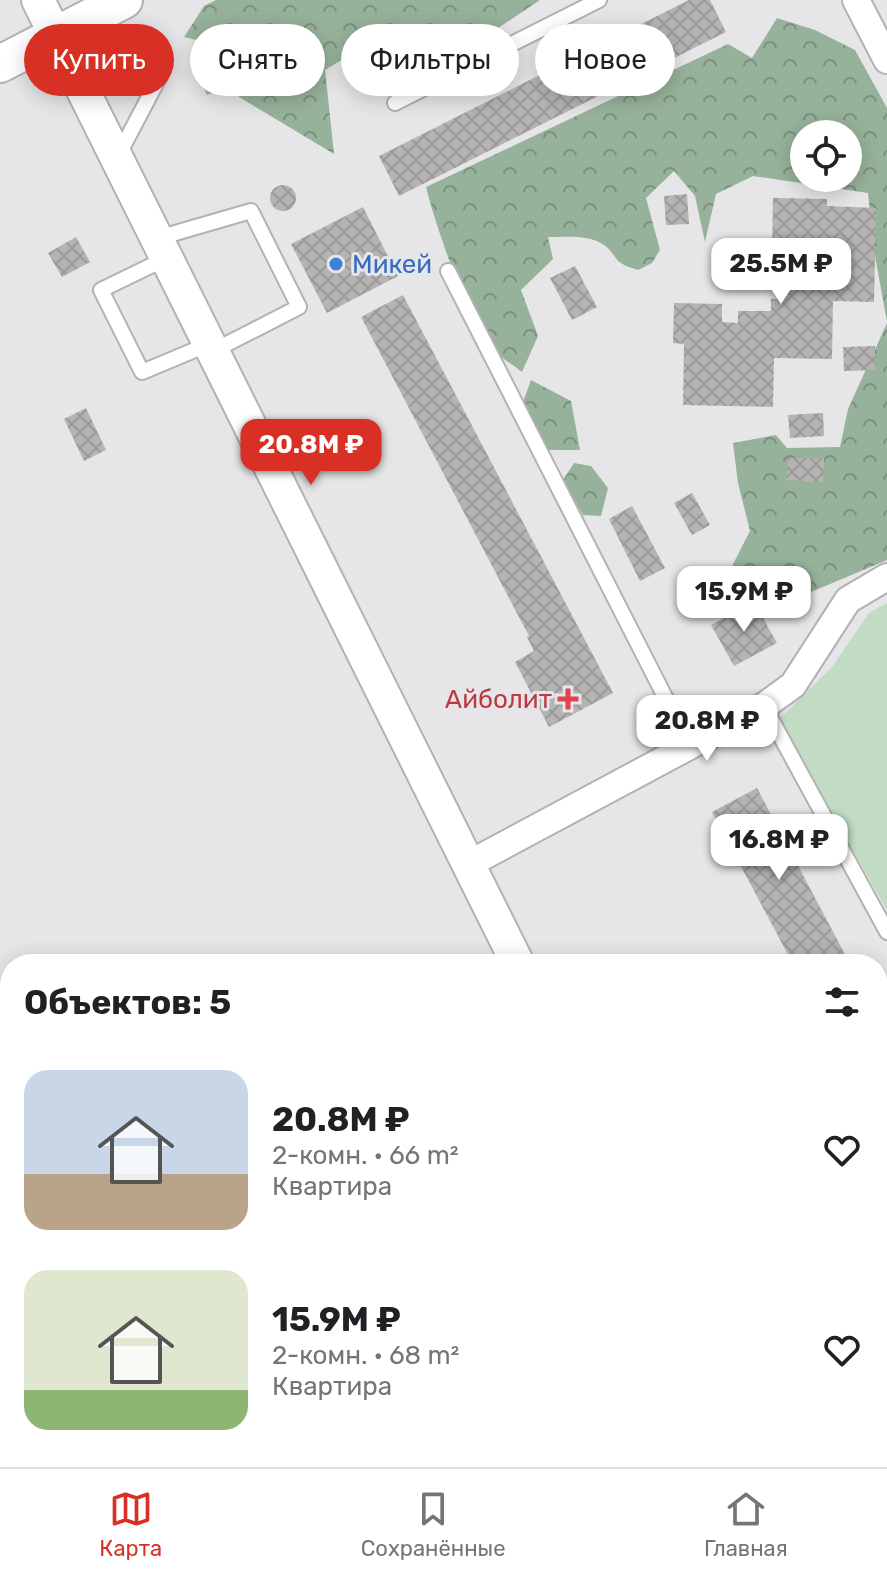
<!DOCTYPE html>
<html lang="ru">
<meta charset="utf-8">
<style>
:root{--surface:#fff;--page:#f6f6f6;--text:#202124;--muted:#757577;--line:#e0e0e0;--accent:#d93025}
body{margin:0;font-family:Rubik,sans-serif;background:var(--page);color:var(--text);height:100vh;display:flex;flex-direction:column;font-size:30px;white-space:nowrap}
*{box-sizing:border-box;margin:0}
p{font-size:26px;color:var(--muted)}
.icon{flex:none;width:44px;height:44px;fill:none;stroke:currentColor;stroke-width:2;stroke-linecap:round;stroke-linejoin:round}
.map{position:relative;flex:1;overflow:hidden}
.sheet{position:absolute;left:0px;top:954px;width:888px;height:514px;display:flex;flex-direction:column;background:var(--surface);border-radius:32px 32px 0 0;box-shadow:0 4px 20px #0003}
.sheet>*{flex:none}
.banner{position:absolute;left:24px;top:24px;width:840px;height:72px;display:flex;gap:16px}
.fabs{position:absolute;left:790px;top:120px;display:grid;gap:16px}
.fabs a{display:grid;place-items:center;width:72px;height:72px;border-radius:50%;background:var(--surface);box-shadow:0 4px 20px #0003;font-size:40px}
.price{position:absolute;translate:-50% -68px;padding:0 18px;border-radius:16px;background:#fff;color:#222;font-size:26px;line-height:52px;filter:drop-shadow(0 2px 4px #0008)}
.price::after{content:'';position:absolute;left:50%;top:48px;width:24px;height:18px;margin-left:-12px;background:inherit;clip-path:polygon(0 0,100% 0,50% 100%)}
.price.on{background:var(--accent);color:#fff}
ul{padding:0;list-style:none}
li{display:flex;align-items:center;gap:24px;height:200px;padding:0 24px}
li span{display:grid;place-items:center;flex:none;width:224px;height:160px;border-radius:24px;color:#555}
li>.icon{margin-inline-start:auto}
span .icon{width:96px;height:96px;fill:#fffc;stroke-width:1}
li b{font-size:34px}
h2{display:flex;justify-content:space-between;align-items:center;height:96px;padding:0 24px;font-size:34px}
.tag{padding:0 28px;border-radius:36px;background:var(--surface);box-shadow:0 4px 20px #0003;font-size:28px;line-height:72px}
.tag.on{background:var(--accent);color:#fff}
.tab-bar{display:flex;justify-content:space-around;align-items:center;height:112px;border-top:2px solid var(--line);background:var(--surface);font-size:22px;color:var(--muted)}
.tab-bar a{display:grid;justify-items:center;gap:4px}
.tab-bar .on{color:var(--accent)}
.map>svg:first-child{display:block}
.green{fill:#c1dcc3}
.forest{fill:url(#forest-crowns);fill-rule:evenodd}
.building{fill:url(#building-cross-hatch)}
.lines{fill:none;stroke-linecap:round;stroke-linejoin:round}
.service-casing{stroke:#b2b2b3;stroke-width:18}
.minor-casing{stroke:#b2b2b3;stroke-width:30}
.tertiary-casing{stroke:#b2b2b3;stroke-width:36}
.secondary-casing{stroke:#b2b2b3;stroke-width:40}
.service{stroke:#fff;stroke-width:14}
.minor{stroke:#fff;stroke-width:26}
.tertiary{stroke:#fff;stroke-width:32}
.secondary{stroke:#fff;stroke-width:36}
.shop-dot{fill:#3f7fe0;stroke:#e6e6e8;stroke-width:3}
.health-dot{fill:#e0444e;stroke:#e6e6e8;stroke-width:3}
.labels{text-anchor:middle;stroke-width:6;stroke-linejoin:round;paint-order:stroke}
.shop-label{font-size:26px;fill:#366cbe;stroke:#e6e6e8;text-anchor:start}
.health-label{font-size:26px;fill:#be3a42;stroke:#e6e6e8;text-anchor:end}
</style>
<div class="map">
<svg width="887" height="1467" viewBox="0 0 887 1467">
<defs>
<pattern id="forest-crowns" width="20" height="18" patternUnits="userSpaceOnUse" patternTransform="scale(2)"><rect width="20" height="18" fill="#97b29a"/><path d="M2 6a3 3 0 1 1 6 0M12 15a3 3 0 1 1 6 0" fill="none" stroke="#7b907d"/></pattern>
<pattern id="building-cross-hatch" width="8" height="8" patternUnits="userSpaceOnUse" patternTransform="scale(2)"><rect width="8" height="8" fill="#b5b4b3"/><path d="M0 0l8 8M0 8l8-8" fill="none" stroke="#9b9a9a"/></pattern>
</defs>
<rect width="100%" height="100%" fill="#e6e6e8"/>
<path class="green" d="M887,603V910L778,720L832,667L869,613Z"/>
<path class="forest" d="M216,0H540L449,61L395,28L325,70L334,154L239,97L209,43L184,37L204,6Z
M777,18L815,30L855,50L887,108V322L873,245L868,193L753,176L716,194L705,242L695,196L674,171L646,198L660,250L652,263L638,270C609,261 621,258 604,245C589,234 565,237 548,237L553,259L521,290L538,336L522,372C512,364 501,358 492,349C470,328 434,220 426,187L728,44L752,58ZM804,134H848V178H804Z
M887,323V560L804,595L729,572L750,531L738,483L733,443L776,435L787,448L840,447L848,409Z
M531,380L571,401L580,450H546L521,407Z
M574,463L591,466L608,488L601,516L583,515L563,480Z"/>
<path class="building" d="M689,0H710L726,32L399,196L379,156Z
M206,57L221,89L207,95L192,64Z
M270 198a13 13 0 1 1 26 0a13 13 0 1 1-26 0Z
M687,194L689,224L666,225L664,196Z
M773,198L827,199V206L876,208L874,302L833,301L832,359L774,358L773,407L683,405L684,344L673,343L674,303L722,304V322L738,323V311H771V299H782L783,262L790,263L791,252H772Z
M363,207L398,276L327,313L291,244Z
M76,237L90,262L62,277L48,253Z
M575,266L597,307L572,320L550,278Z
M403,295L613,693L549,727L515,662L534,651L527,637L529,636L361,317Z
M875,346V370L844,371L843,347Z
M86,408L106,450L84,461L64,419Z
M823,413L824,436L790,438L788,415Z
M788,458L824,459L823,482L787,480Z
M692,493L710,525L692,535L674,503Z
M632,506L665,568L640,581L609,519Z
M754,602L777,643L734,666L711,625Z
M757,788L850,964H793L712,812Z
M878,1016L887,1033V1140L878,1123Z
M878,1209L887,1227V1341L878,1323Z"/>
<g class="lines">
<g class="service-casing">
<path id="service" d="M75,71L160,76L118,156
M395,103L599,0
M158,238L251,211L299,307L213,351
M167,258L101,290L142,372L209,344
M448,271L689,744
M764,706L887,932"/>
</g>
<g class="minor-casing">
<path id="minor" d="M856,0L887,60
M467,865L764,706L793,685L848,600L887,577"/>
</g>
<g class="tertiary-casing">
<path id="tertiary" d="M38,0L518,964
M773,1458L778,1467"/>
</g>
<g class="secondary-casing">
<path id="secondary" d="M0,64L124,0"/>
</g>
<use href="#service" class="service"/>
<use href="#minor" class="minor"/>
<use href="#tertiary" class="tertiary"/>
<use href="#secondary" class="secondary"/>
</g>
<circle class="shop-dot" cx="336" cy="264" r="8"/>
<path class="health-dot" d="M564 687h8v8h8v8h-8v8h-8v-8h-8v-8h8z"/>
<g class="labels">
<g class="shop-label">
<text x="352" y="273">Микей</text>
</g>
<g class="health-label">
<text x="552" y="708">Айболит</text>
</g>
</g>
</svg>
<div class="fabs">
<a><svg class="icon" aria-label="locate" viewBox="0 0 24 24"><circle cx="12" cy="12" r="6"/><path d="M12 2v4M12 18v4M2 12h4M18 12h4"/></svg></a>
</div>
<b class="price" style="left:781px;top:306px">25.5M ₽</b>
<b class="price on" style="left:311px;top:487px">20.8M ₽</b>
<b class="price" style="left:744px;top:634px">15.9M ₽</b>
<b class="price" style="left:707px;top:763px">20.8M ₽</b>
<b class="price" style="left:779px;top:882px">16.8M ₽</b>
<div class="banner">
<a class="tag on">Купить</a>
<a class="tag">Снять</a>
<a class="tag">Фильтры</a>
<a class="tag">Новое</a>
</div>
<section class="sheet">
<h2>Объектов: 5<svg class="icon" aria-label="filters" viewBox="0 0 24 24"><path d="M4 7h16M4 17h16"/><circle cx="9" cy="7" r="2"/><circle cx="15" cy="17" r="2"/></svg></h2>
<ul>
<li><span style="background:linear-gradient(#c9d6e8 65%,#b9a48a 0)"><svg class="icon" aria-label="home" viewBox="0 0 24 24"><path d="M3 11l9-7 9 7M6 9v11h12V9"/></svg></span><div><b>20.8M ₽</b><p>2-комн. · 66 m²</p><p>Квартира</p></div><svg class="icon" aria-label="heart" viewBox="0 0 24 24"><path d="M12 20l-8-8c-3-5 5-10 8-4 3-6 11-1 8 4z"/></svg></li>
<li><span style="background:linear-gradient(#dfe7d0 75%,#8fb573 0)"><svg class="icon" aria-label="home" viewBox="0 0 24 24"><path d="M3 11l9-7 9 7M6 9v11h12V9"/></svg></span><div><b>15.9M ₽</b><p>2-комн. · 68 m²</p><p>Квартира</p></div><svg class="icon" aria-label="heart" viewBox="0 0 24 24"><path d="M12 20l-8-8c-3-5 5-10 8-4 3-6 11-1 8 4z"/></svg></li>
</ul>
</section>
</div>
<nav class="tab-bar">
<a class="on"><svg class="icon" aria-label="map" viewBox="0 0 24 24"><path d="M3 6l6-2 6 2 6-2v14l-6 2-6-2-6 2zM9 4v14M15 6v14"/></svg>Карта</a>
<a><svg class="icon" aria-label="saved" viewBox="0 0 24 24"><path d="M7 4h10v16l-5-4-5 4z"/></svg>Сохранённые</a>
<a><svg class="icon" aria-label="home" viewBox="0 0 24 24"><path d="M3 11l9-7 9 7M6 9v11h12V9"/></svg>Главная</a>
</nav>
